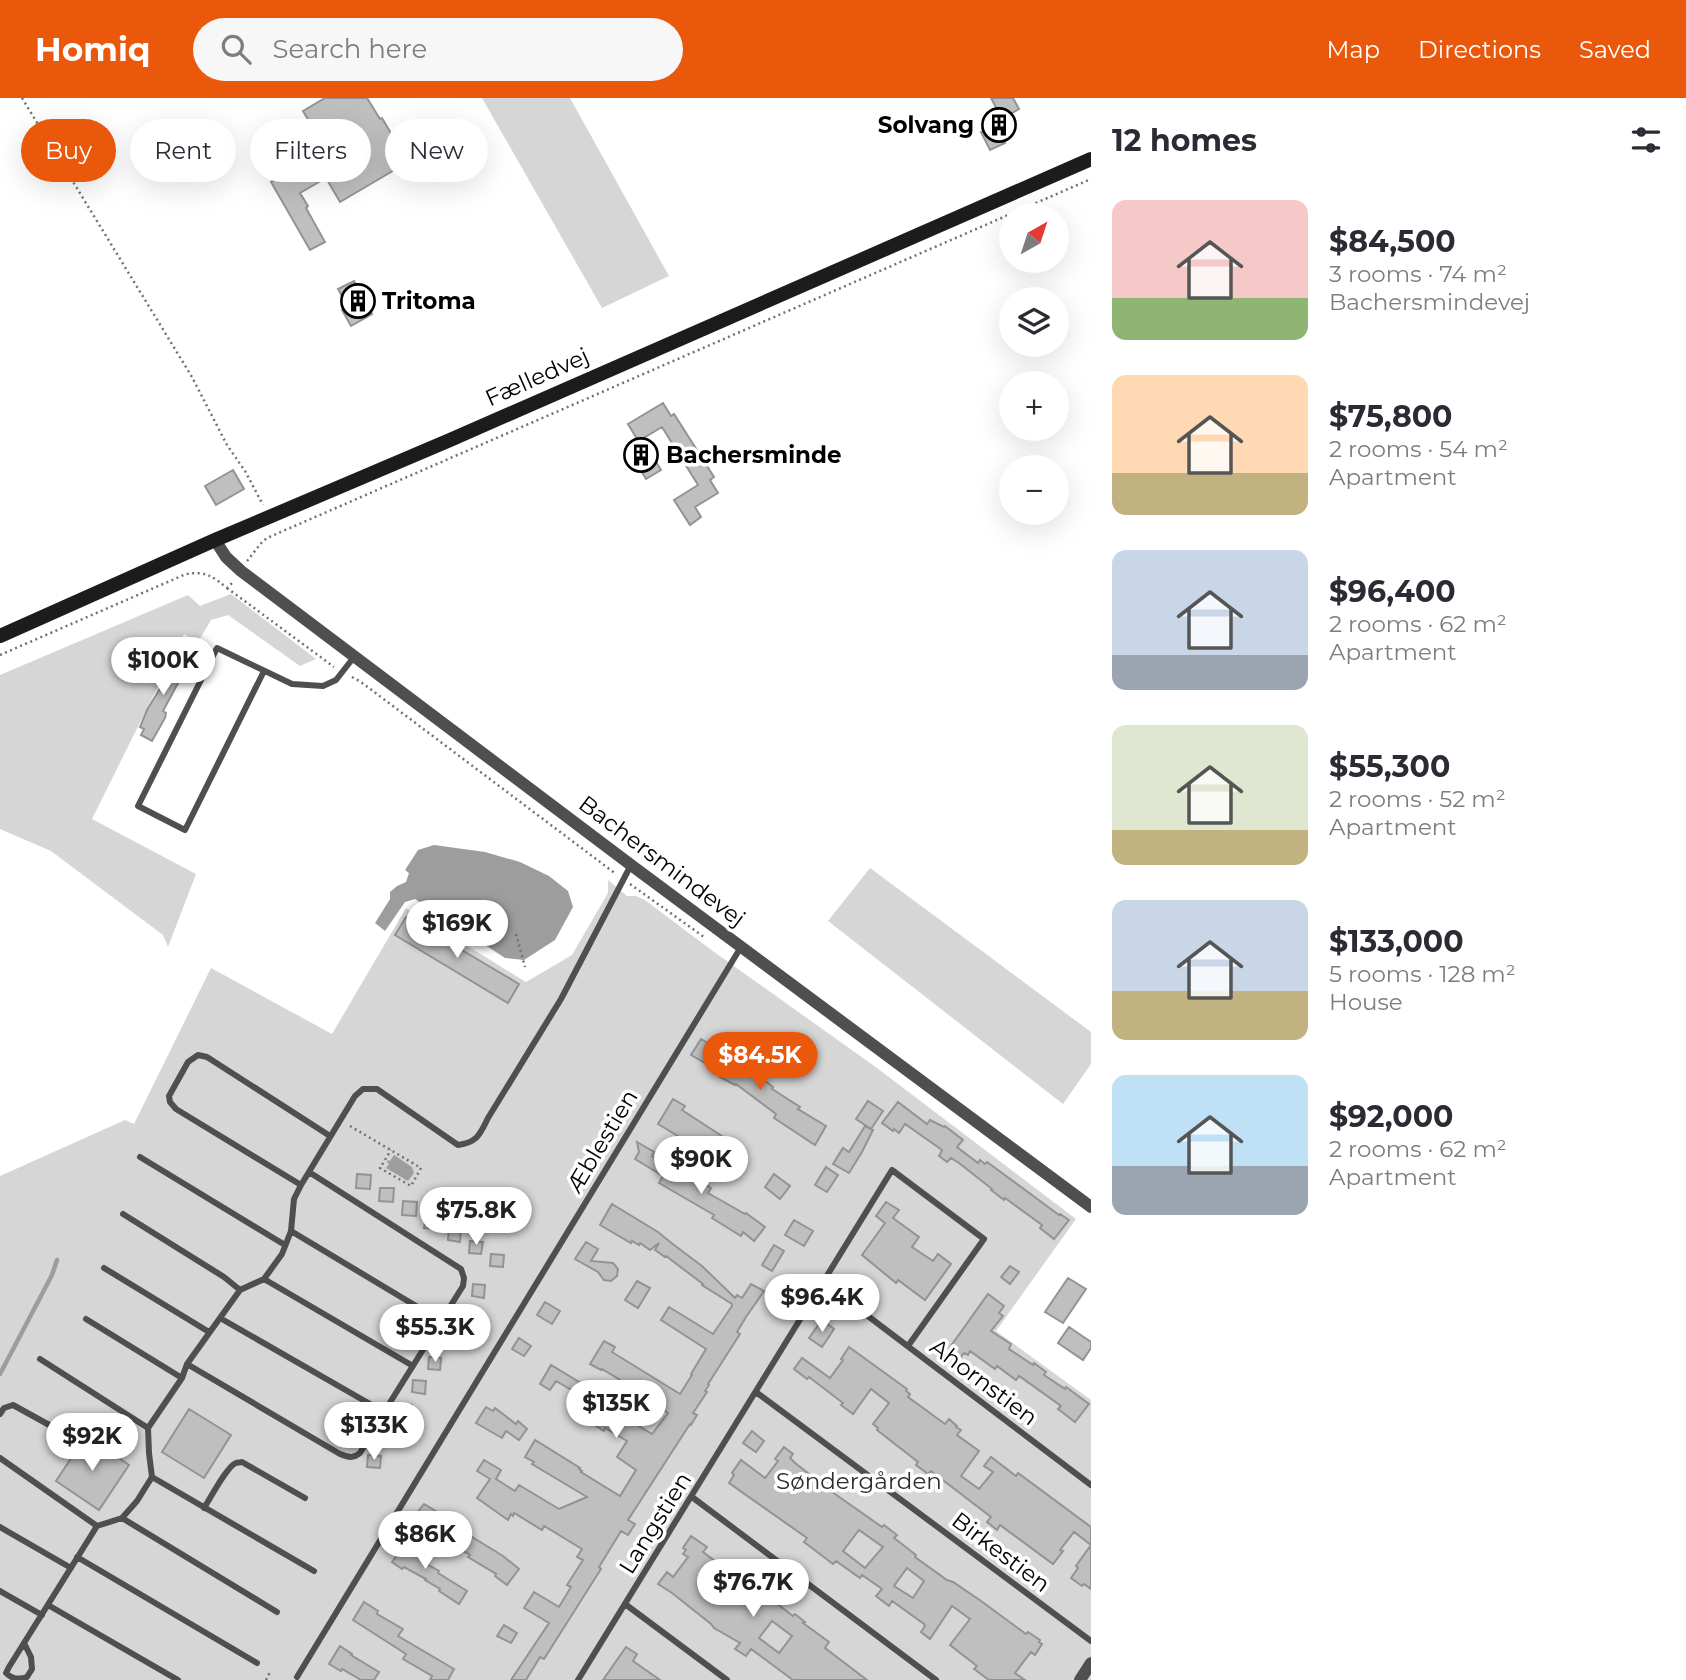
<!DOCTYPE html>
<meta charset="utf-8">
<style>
:root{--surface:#fff;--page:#f7f7f7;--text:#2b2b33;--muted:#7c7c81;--accent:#ea580c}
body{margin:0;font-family:Montserrat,sans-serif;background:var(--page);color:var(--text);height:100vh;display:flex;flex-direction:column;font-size:26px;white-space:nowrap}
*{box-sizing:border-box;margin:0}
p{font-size:23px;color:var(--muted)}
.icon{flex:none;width:38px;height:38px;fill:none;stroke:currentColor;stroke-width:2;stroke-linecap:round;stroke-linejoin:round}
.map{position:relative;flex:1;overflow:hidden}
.panel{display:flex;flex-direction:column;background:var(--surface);width:595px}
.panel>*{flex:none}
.top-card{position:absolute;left:21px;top:21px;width:665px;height:63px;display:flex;gap:14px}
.needle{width:46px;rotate:39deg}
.fabs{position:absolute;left:999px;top:105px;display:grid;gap:14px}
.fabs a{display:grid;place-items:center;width:70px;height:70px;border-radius:50%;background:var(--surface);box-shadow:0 7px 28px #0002;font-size:35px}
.price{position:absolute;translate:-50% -60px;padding:0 16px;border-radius:24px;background:#fff;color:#222;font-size:23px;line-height:46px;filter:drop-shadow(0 2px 4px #0008)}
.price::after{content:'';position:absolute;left:50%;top:42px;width:21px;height:16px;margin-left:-10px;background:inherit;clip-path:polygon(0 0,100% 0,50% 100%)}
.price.on{background:var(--accent);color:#fff}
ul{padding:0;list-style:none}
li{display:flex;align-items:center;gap:21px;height:175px;padding:0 21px}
li span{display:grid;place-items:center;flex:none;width:196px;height:140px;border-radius:14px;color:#555}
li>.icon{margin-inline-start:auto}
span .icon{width:84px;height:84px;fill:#fffc;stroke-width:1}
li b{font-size:30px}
h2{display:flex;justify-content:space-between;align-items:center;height:84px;padding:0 21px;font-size:30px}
.pill{padding:0 24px;border-radius:32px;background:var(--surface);box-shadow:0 7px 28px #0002;font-size:24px;line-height:63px}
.pill.on{background:var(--accent);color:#fff}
header{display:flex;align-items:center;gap:42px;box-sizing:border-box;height:98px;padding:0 35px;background:var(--accent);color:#fff}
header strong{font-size:33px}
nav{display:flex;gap:38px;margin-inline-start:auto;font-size:24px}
.search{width:490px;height:63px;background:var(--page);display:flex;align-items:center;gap:18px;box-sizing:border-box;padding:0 24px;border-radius:38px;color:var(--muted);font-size:26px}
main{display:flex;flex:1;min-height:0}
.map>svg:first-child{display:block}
.green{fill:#d6d6d6}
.water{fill:#9d9d9d}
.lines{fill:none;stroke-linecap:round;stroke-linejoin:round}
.stream{stroke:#9d9d9d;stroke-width:4.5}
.building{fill:#bfbfbf;stroke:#939393;stroke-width:2;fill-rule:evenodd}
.path{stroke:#717171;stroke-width:2.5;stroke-dasharray:2 3.5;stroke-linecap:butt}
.lane{stroke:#4f4f4f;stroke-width:6}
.street{stroke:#4f4f4f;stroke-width:12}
.secondary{stroke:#1c1c1c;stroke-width:14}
.labels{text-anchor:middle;stroke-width:7;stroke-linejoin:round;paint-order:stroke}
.poi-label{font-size:23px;font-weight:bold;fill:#000;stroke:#fff;text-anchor:start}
.street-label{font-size:23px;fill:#000;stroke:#fff}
.park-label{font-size:23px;fill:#2d2d2d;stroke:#fff}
</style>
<header>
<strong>Homiq</strong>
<div class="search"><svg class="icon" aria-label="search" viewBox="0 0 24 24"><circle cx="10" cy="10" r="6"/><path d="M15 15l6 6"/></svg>Search here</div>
<nav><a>Map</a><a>Directions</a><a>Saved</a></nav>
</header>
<main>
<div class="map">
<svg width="1091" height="1582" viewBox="0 0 1091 1582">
<rect width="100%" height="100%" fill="#fff"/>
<path class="green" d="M482,0H570L669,178L602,210Z
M231,496L316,561L300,568L228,517L211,522L198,544L184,536L92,721L196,776L168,849L163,837L51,753L0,731V577L188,497L200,508Z
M870,770L1091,934V966L1063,1006L828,823Z
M608,782L627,798H636L645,802L710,851L877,970L1076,1121L996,1233L1091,1302V1582H0V1078L125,1022L134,1026L211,870L332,936L406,810L526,884L572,857L608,795Z"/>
<path class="water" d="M434,747L485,754L520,764L549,778L568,793L573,809L555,842L524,862L505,860L415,801L405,804L385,833L375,825L390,801V794L397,788L406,784L409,775L405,772L418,752Z
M394,1057L412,1069L414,1075L408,1083L386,1070L389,1066L387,1064L388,1062L390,1063Z"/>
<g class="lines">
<path class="stream" d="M0,1276L52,1177L57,1162"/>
</g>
<path class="building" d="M325,0H367L380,21L382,20L408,64L340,104L326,80L300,95L308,108L306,110L325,144L310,152L271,84L327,53L303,13Z
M991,0H1013L1019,11L1007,18L1015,32L1002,39L1005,45L990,52L981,34L987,31L984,23L999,15Z
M354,183L363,199L367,196L374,207L369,210L372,216L351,228L342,212L348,209L338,191Z
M663,305L671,318L674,316L714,379L710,382L718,395L695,409L701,419L690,427L674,402L698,387L662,329L642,341L661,372L646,381L628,352L629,351L627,348L637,341L628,326Z
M233,372L244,391L216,407L205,388Z
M176,552L188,557L175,583L178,585L163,613L166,615L165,620L152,643L141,637L144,631L140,629L147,612L162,587L159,586Z
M406,819L519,886L508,905L395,837Z
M701,941L747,969L773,989L772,991L800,1009L798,1011L826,1028L815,1047L774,1020L776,1016L736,986L735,987L720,979L722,975L691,957Z
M673,1001L685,1008L682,1012L737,1048L725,1066L697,1049L695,1052L684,1045L686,1043L658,1026Z
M868,1003L883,1013L871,1031L873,1032L862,1054L849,1075L833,1066L843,1050L849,1054L865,1028L871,1031L856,1021Z
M898,1004L927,1026L930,1022L944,1029L945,1028L963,1042L957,1049L978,1065L980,1062L985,1066L987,1064L1059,1117L1060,1116L1069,1122L1054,1141L1040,1130L1042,1127L1005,1100L1004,1102L991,1092L992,1091L959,1065L951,1060L947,1064L939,1058L942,1052L905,1026L899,1035L894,1031L893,1033L882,1025Z
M637,1044L654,1054L652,1058L675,1072L677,1069L711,1090L708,1095L745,1116L746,1115L765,1129L754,1143L743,1134L741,1138L712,1120L714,1117L659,1085L663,1078L635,1061L639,1054Z
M826,1069L838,1077L827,1094L815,1087Z
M357,1076L371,1077L370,1091L356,1090Z
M774,1076L790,1088L780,1101L765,1089Z
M380,1090H394L393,1104L379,1103Z
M403,1103L417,1104L416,1118L402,1117Z
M886,1104L899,1112L893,1120L919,1139L912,1149L933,1163L938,1156L951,1166L925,1202L898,1182L896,1185L862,1157L885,1125L876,1118Z
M612,1106L658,1134L674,1147L702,1168L735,1200L737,1197L742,1200L751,1186L764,1193L746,1219L737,1234L740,1236L708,1286L709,1287L705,1293L707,1294L693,1315L697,1317L691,1327L690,1326L628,1422L635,1426L628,1437L621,1433L599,1469L601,1471L544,1561L540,1559L526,1582H511L549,1525L524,1510L534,1494L559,1509L571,1489L567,1487L583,1462L577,1459L582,1451L544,1428L542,1432L514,1415L513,1418L511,1416L508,1422L477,1400L490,1381L477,1373L484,1362L501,1372L496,1381L515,1393L519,1387L559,1411L587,1399L532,1366L534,1364L525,1359L535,1342L580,1370L579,1371L582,1373L581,1374L620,1398L636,1372L617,1359L627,1343L605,1330L604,1333L570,1312L580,1297L556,1283L550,1292L540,1286L551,1267L589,1290L587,1293L617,1310L615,1314L652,1336L668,1315L641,1298L643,1296L602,1271L601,1272L590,1266L604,1243L615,1249L612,1254L680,1296L692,1277L691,1276L706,1251L661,1222L669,1209L713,1236L732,1208V1206L702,1187L703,1186L666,1158L665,1159L655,1152L659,1145L650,1152L640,1145L639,1147L632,1143L631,1145L600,1127Z
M426,1117L440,1118L439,1131L424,1130Z
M794,1122L813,1133L804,1148L785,1137Z
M449,1130L461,1131L460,1144L448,1142Z
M470,1143L483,1144L481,1156L469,1155Z
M586,1144L598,1151L591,1163L613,1165L618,1171L617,1178L611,1183L604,1182L598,1174L575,1161Z
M774,1147L784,1153L772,1173L762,1167Z
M491,1156L504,1157L503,1169L490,1168Z
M1010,1168L1019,1174L1010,1186L1001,1179Z
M1068,1180L1086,1191L1063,1225L1045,1214Z
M637,1183L650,1190L638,1210L625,1202Z
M473,1186L485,1187L484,1200L472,1198Z
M988,1196L1004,1208L999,1215L1003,1218L991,1233L1011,1246L1009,1251L1033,1267L1034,1265L1046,1274L1044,1277L1065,1291L1066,1289L1089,1306L1075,1324L1058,1311L1061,1308L1019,1278L1016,1282L997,1268L995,1271L970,1253L968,1257L964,1255L960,1260L948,1252Z
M545,1204L560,1213L552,1226L537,1217Z
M458,1210L470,1212L469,1224L457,1223Z
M822,1222L834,1231L822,1249L809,1240Z
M1069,1229L1091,1244V1250L1083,1262L1058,1245Z
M443,1235L455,1236L454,1248L441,1247Z
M519,1240L531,1248L524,1258L512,1251Z
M849,1249L907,1291L906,1293L910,1296L908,1299L945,1326L949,1321L957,1328L956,1329L961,1332L957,1337L979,1353L961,1378L979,1391L993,1374L984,1368L991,1359L1016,1378L1018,1375L1091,1429V1447L1074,1434L1060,1452L1063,1453L1053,1466L1000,1427L997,1432L987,1424L991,1419L931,1373L928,1376L916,1367L918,1364L877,1332L878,1330L873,1326L889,1305L871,1291L853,1316L841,1307L843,1305L809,1279L807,1281L794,1271L802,1260L830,1280L843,1262L841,1261Z
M429,1259L441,1260L440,1272L428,1271Z
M413,1282L426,1283L425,1296L412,1294Z
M399,1306L412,1307L411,1320L398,1319Z
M486,1309L493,1313L495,1310L516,1326L518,1323L527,1331L519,1342L506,1333L502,1340L476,1325Z
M189,1311L231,1337L204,1380L162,1354Z
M752,1333L764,1343L756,1354L743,1345Z
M86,1338L129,1367L99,1412L56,1383Z
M784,1349L793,1356L790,1360L795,1365L835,1396L882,1429L884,1427L897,1437L894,1440L916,1457L915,1459L947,1482L953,1484L981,1503L1026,1536L1028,1534L1040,1542L1039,1544L1042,1546L1035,1557L1031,1554L1015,1575L1025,1582H989L974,1571L977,1568L950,1547L970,1521L952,1508L930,1541L921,1534L925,1528L924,1526L892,1503L889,1508L876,1498L882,1491L862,1477L860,1480L836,1463L833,1466L804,1444L807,1440L729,1385L734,1377L732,1375L741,1362L765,1380L778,1363L775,1361ZM859,1432L883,1449L865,1470L843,1453ZM907,1470L924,1483L913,1500L894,1488Z
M368,1357L381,1358L380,1370L367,1369Z
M424,1406L466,1431L464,1434L503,1458L519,1471L507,1487L495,1478L496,1476L468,1459L470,1457L443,1441L445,1437L417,1415Z
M691,1438L707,1449L703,1454L761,1497L763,1495L793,1518L795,1516L805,1524L803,1525L829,1544L825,1550L867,1582H793L751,1551L746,1558L735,1551L740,1545L714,1530L711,1526L672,1495L658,1486L667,1474L673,1479L688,1459L683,1456L686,1452L683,1450ZM772,1523L792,1538L779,1555L759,1540Z
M396,1439L415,1453L414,1454L423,1464L439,1473L438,1475L467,1493L459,1506L439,1493L440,1491L425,1482L426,1481L404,1469L402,1471L392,1464L398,1456L389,1449Z
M1091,1447V1491L1084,1486L1082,1488L1071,1480L1078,1470L1076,1468Z
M364,1504L378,1513L377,1516L403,1531L398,1538L454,1571L448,1582H430L432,1578L403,1561L406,1556L353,1522Z
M504,1527L517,1535L511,1545L497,1538Z
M340,1548L352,1556L351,1557L379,1574L374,1582H361L342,1571L341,1573L329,1566Z
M626,1549L637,1556L633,1563L660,1582H603Z"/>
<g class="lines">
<path class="path" d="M22,0L192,279L227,347L245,373L263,407
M247,463L262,444L267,440L1091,81
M227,490L334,569
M0,557L186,476C206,473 212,478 227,490L234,483
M352,579L361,584L616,776
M630,786L704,839
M516,836L525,869
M350,1028L421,1070L411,1088L380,1070L391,1052
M266,1582L270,1574"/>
<path class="lane" d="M264,573L185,732L138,708L217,550L292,586L323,588L336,582L354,559
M140,1059L285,1147
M309,1074L461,1171L464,1180L463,1188L441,1223
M301,1087L176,1011L170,1004L169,998L188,964L198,957L207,959L330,1038
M123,1116L224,1179L240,1192
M104,1170L209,1234
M264,1181L413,1268
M823,1184L1091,1387
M220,1220L384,1314
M86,1221L182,1280
M40,1261L148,1330
M187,1266L340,1356C348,1359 353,1361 360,1355L384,1314L441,1223L291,1133
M756,1294L1091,1543
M0,1316L4,1310L13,1307L62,1334
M0,1360L97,1428
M152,1379L314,1473
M692,1399L936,1582
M204,1410C210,1401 227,1368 236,1365C238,1364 240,1365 242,1364L305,1400
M122,1420L277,1514
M0,1429L71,1470
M77,1459L257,1565
M0,1493L42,1517
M625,1506L727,1582
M48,1507L178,1582
M24,1545L31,1559L32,1571L27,1579C19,1582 12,1581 6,1575L9,1569L97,1428L122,1420L137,1403L152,1379L149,1355L148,1330L182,1280L187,1266L240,1192L264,1181L282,1156L291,1133L294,1101L301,1087L355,998L363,991H377L458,1047C478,1044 480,1036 488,1020L561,901L631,767
M297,1579L741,849
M578,1582L892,1072L984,1141L908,1248"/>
<path class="street" d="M215,442L226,459L241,473L631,767L1091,1109
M1080,1582L1091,1565"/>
<path class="secondary" d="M0,538L215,442L450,342L1091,61"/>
</g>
<defs>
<g id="building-ring" transform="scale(1.75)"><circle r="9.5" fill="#fff" stroke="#000" stroke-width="1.5"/><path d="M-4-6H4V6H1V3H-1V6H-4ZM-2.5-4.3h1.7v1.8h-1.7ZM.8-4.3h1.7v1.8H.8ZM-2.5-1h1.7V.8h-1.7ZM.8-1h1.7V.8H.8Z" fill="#000"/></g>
</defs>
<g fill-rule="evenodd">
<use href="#building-ring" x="999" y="27"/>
<use href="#building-ring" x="358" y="203"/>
<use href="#building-ring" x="641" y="357"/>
</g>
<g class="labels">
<g class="poi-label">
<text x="974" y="35" text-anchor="end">Solvang</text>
<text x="382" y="211">Tritoma</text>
<text x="666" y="365">Bachersminde</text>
</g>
<g class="street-label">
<text transform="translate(537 279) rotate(-24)" y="8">Fælledvej</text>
<text transform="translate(662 763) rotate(37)" y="8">Bachersmindevej</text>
<text transform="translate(602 1043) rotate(-59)" y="8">Æblestien</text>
<text transform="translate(984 1284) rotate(37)" y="8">Ahornstien</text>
<text transform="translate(655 1425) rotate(-58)" y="8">Langstien</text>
<text transform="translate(1001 1454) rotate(37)" y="8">Birkestien</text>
</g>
<g class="park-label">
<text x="859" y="1391">Søndergården</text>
</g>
</g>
</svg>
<div class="fabs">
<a><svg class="needle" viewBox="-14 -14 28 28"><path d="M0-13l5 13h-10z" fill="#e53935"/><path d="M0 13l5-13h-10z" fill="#7c7c81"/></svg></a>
<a><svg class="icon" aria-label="layers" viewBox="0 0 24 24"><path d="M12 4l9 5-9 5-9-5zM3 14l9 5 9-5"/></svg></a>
<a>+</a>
<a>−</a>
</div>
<b class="price" style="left:163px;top:599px">$100K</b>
<b class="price" style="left:457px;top:862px">$169K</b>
<b class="price on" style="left:760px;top:994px">$84.5K</b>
<b class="price" style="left:701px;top:1098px">$90K</b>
<b class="price" style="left:476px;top:1149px">$75.8K</b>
<b class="price" style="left:822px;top:1236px">$96.4K</b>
<b class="price" style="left:435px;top:1266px">$55.3K</b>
<b class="price" style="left:616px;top:1342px">$135K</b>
<b class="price" style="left:374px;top:1364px">$133K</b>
<b class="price" style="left:92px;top:1375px">$92K</b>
<b class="price" style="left:425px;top:1473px">$86K</b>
<b class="price" style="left:753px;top:1521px">$76.7K</b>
<div class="top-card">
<a class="pill on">Buy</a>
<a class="pill">Rent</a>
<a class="pill">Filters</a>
<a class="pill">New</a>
</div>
</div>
<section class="panel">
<h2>12 homes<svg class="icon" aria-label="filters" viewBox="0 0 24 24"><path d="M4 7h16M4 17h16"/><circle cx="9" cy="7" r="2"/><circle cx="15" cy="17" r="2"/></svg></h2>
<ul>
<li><span style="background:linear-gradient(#f6c9c9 70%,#8fb573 0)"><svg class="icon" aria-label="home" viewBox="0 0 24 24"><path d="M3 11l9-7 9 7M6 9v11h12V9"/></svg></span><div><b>$84,500</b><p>3 rooms · 74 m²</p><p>Bachersmindevej</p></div></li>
<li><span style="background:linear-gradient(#ffd9b3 70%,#c2b280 0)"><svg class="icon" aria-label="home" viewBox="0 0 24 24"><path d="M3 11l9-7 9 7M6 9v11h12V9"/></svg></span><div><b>$75,800</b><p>2 rooms · 54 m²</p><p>Apartment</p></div></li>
<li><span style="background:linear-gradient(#c9d6e8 75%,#9aa5b1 0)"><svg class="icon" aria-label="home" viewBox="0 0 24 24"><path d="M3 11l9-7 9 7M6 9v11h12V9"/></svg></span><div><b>$96,400</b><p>2 rooms · 62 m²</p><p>Apartment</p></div></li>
<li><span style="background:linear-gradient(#dfe7d0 75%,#c2b280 0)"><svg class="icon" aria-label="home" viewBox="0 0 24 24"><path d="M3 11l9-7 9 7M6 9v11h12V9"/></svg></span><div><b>$55,300</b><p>2 rooms · 52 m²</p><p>Apartment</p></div></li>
<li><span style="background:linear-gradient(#c9d6e8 65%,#c2b280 0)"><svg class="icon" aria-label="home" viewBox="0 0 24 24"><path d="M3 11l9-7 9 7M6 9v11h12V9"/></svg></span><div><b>$133,000</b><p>5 rooms · 128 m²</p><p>House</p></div></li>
<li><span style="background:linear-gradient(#bfe0f5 65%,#9aa5b1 0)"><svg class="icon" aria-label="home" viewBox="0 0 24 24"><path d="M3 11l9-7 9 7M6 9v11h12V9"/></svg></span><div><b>$92,000</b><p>2 rooms · 62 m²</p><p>Apartment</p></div></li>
</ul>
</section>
</main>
